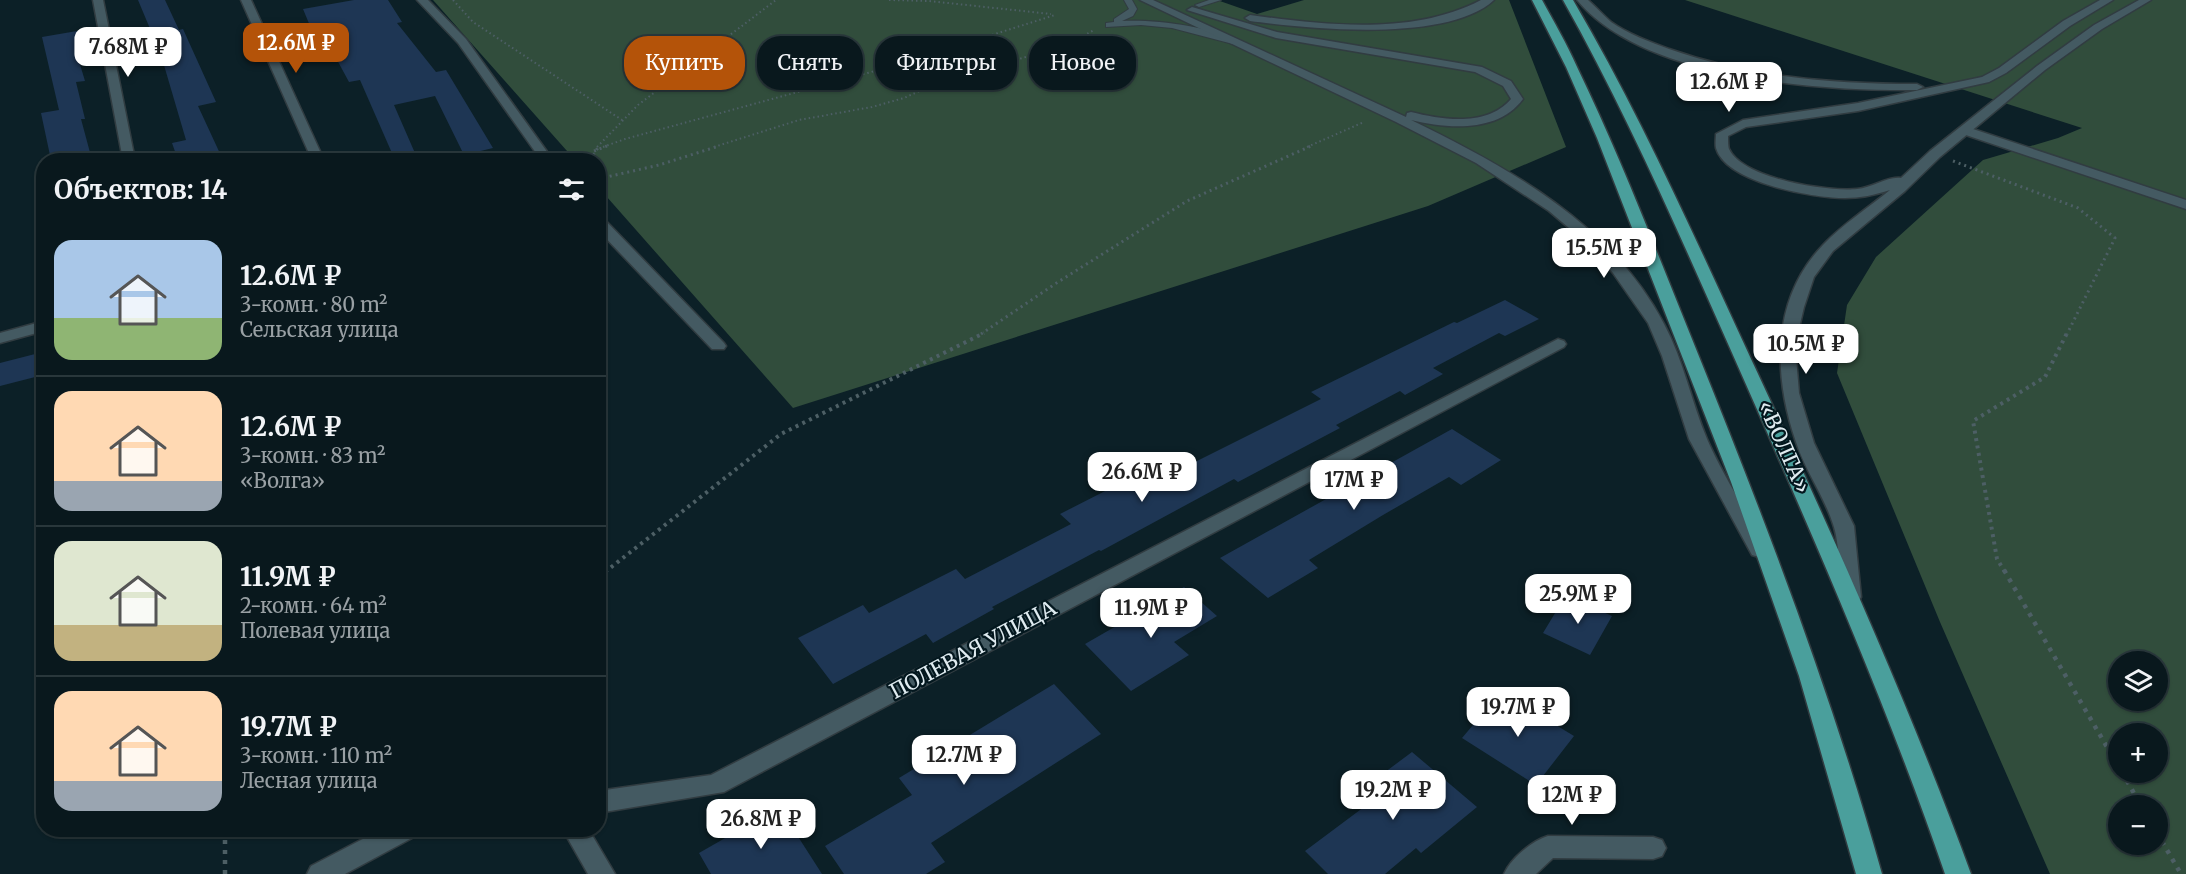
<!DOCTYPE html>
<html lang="ru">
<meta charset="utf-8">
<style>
:root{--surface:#09181d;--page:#122126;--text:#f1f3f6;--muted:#99a0a4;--line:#29373b;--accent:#b45309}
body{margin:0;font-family:Merriweather,serif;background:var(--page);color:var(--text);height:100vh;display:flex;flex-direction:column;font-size:22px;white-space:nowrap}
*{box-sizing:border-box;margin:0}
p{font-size:20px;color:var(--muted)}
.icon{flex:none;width:33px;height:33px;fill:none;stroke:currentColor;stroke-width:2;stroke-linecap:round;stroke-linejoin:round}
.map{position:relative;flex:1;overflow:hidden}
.side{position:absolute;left:36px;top:153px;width:570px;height:684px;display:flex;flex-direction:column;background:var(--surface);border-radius:24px;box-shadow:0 2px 4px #0004,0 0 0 2px var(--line)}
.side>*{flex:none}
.guide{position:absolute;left:624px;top:36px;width:570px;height:54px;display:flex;gap:12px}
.tools{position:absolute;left:2108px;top:651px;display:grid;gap:12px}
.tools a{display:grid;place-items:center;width:60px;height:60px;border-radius:50%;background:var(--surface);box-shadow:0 2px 4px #0004,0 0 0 2px var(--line);font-size:30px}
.price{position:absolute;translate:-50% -51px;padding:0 14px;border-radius:12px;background:#fff;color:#222;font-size:20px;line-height:39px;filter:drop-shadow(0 2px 3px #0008)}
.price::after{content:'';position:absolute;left:50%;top:36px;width:18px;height:14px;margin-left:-9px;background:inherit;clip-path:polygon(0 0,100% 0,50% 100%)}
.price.selected{background:var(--accent);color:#fff}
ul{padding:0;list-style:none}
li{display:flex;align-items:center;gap:18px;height:150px;padding:0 18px}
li+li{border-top:2px solid var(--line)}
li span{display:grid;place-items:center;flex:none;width:168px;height:120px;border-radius:18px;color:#555}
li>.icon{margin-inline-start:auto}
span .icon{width:72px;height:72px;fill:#fffc;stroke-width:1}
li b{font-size:26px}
h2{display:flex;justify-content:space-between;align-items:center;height:72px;padding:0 18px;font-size:26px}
.tag{padding:0 21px;border-radius:24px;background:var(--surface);box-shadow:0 2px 4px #0004,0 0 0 2px var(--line);font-size:21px;line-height:54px}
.tag.selected{background:var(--accent);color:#fff}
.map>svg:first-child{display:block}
.green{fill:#314d3c;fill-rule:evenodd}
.building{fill:#1e3654}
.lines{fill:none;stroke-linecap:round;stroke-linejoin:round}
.service-casing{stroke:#313c41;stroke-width:2}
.minor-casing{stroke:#313c41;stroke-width:3}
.tertiary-casing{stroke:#313c41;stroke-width:3}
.trunk-casing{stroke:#313c41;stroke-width:3}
.path-far3{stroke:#4d5f65;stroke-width:2;stroke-dasharray:1.5 3;stroke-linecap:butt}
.path-far2{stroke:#4d5f65;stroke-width:3;stroke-dasharray:2 4;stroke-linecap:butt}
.path-far1{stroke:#4d5f65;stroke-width:4;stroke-dasharray:3 4.5;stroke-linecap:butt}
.path{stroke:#4d5f65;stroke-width:4.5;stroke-dasharray:4 6;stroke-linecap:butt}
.service{fill:#445a62;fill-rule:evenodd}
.minor{fill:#445a62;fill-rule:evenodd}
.tertiary{fill:#445a62;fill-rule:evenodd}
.trunk{fill:#4a9f9c;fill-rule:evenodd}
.labels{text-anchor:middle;stroke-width:4.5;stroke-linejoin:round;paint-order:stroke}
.street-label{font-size:21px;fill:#dfebf0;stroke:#03171e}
</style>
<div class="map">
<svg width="2186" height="874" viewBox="0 0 2186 874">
<rect width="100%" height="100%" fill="#0c2027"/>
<path class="green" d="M433,0H1217L1257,14L1304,0H1509L1566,147L1428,206L793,408L599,188L598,160H575Z
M1685,0H2186V874H2050L1940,622L1837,373L1847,305L1876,257L1983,160L2058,138L2082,128ZM2118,662H2157V700H2118ZM2118,734H2157V772H2118ZM2118,806H2157V844H2118Z"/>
<path class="building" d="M138,0H165L179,30L183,29L216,102L198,106L223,160H178L172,143L186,140L161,55Z
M354,0H388L402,22L397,23L436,72L446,70L493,148L464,155L435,96L394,105L418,160H395L360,80L349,82L336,58L327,60L320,50L303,9Z
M77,31L76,51L85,81L76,82L85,119H81L92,160H51L41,113L59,110L42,37Z
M1505,300L1539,319L1505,336L1499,333L1433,368L1443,374L1405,395L1400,391L1336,425L1340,428L1238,482L1234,479L1101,551L1099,550L992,607L994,609L933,643L926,634L833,684L798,638L863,605L869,613L956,569L965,579L1071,524L1060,514L1111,488L1115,491L1178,459L1187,466L1321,399L1311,392L1454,322L1457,323Z
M39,353V376L0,386V363Z
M1452,429L1501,460L1461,485L1449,477L1383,515L1309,560L1318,568L1268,598L1220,558Z
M1184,587L1217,616L1174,642L1189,655L1131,691L1085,644Z
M1566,595L1612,616L1590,655L1543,633Z
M1054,684L1101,734L931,843L945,862L926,874H844L825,846L912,795L899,778Z
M1501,692L1574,736L1536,785L1462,738Z
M1412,752L1477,807L1421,853L1416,848L1385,874H1328L1305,851L1368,804L1357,793Z
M779,807L822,874H711L699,853Z"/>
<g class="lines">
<g class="service-casing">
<path id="service" d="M1124,0H1132L1137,9L1133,16L1122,21C1151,19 1213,26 1237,42L1233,44L1172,28L1141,25L1106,27V23L1114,22V19L1129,9Z
M1209,0H1221L1199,7L1195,5Z"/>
</g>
<g class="minor-casing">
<path id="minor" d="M93,0H103L135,160H123Z
M241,0H251L324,160H312Z
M417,0H428L466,39L553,160H541L458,43Z
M1964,126L2186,200V209L1960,133L1958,130Z
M598,217L603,218L724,343L726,346L724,349H712L598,230Z
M44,321V331L0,343V333Z
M1558,339L1564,341L1566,344L1564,347L724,792L598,813V791L711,775Z
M380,830H416L412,838L345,874H307L311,866Z
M563,830H589L615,874H588Z
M1548,836L1653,837L1662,840L1666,848L1662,856L1653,859L1553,858L1536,874H1504C1511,858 1532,841 1548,836Z"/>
</g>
<g class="tertiary-casing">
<path id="tertiary" d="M1140,0H1153L1406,117L1407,113L1411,112C1443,120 1487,127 1511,99L1503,86L1475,72L1276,38L1187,10L1192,7L1277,32L1482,67L1511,81L1523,99C1498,133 1448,129 1411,120C1508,167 1612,224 1664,324C1684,361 1691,401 1707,439C1724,478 1748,514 1769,550L1766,555L1759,557L1752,555L1689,439L1662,356L1648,323L1613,273L1582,239L1549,211L1476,163L1396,122Z
M1481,0H1494C1448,43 1309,29 1250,21L1245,18L1250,15C1325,25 1412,36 1481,0Z
M1577,0H1588C1596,7 1603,15 1611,22C1628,34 1650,42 1669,49C1748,77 1834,84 1917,84L1923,87L1917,90C1819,91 1644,80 1577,0Z
M2100,0H2113L2070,26L2006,73L1989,82L1858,111L1746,127L1728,136C1728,140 1728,146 1729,149C1743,179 1828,192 1857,189C1872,188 1888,176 1901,178L1930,151L2037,66L2094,25L2139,0H2151L2102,29L2045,70L1940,157L1905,191L1833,251L1814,277L1804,307L1795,345L1799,393L1814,443L1854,526L1861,597L1858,602L1851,605L1844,602L1841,597C1839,576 1840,544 1833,524C1824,496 1805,470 1796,442C1773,375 1771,299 1823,245C1843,224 1868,208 1890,190C1875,195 1860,198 1845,198C1814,198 1726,183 1716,148C1715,144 1716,138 1716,134L1743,120L1858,103L1982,77L1999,68L2063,21Z"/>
</g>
<g class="trunk-casing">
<path id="trunk" d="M1532,0H1542C1554,22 1567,44 1577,67C1622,160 1659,258 1698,354C1767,525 1832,696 1882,874H1856L1799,676L1731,482L1597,138L1566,67Z
M1563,0H1573C1638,111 1691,229 1745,346C1826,520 1905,694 1971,874H1945C1883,694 1806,520 1729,346C1677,229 1626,112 1563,0Z"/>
</g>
<path class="path-far3" d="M453,0L473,22L622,120
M889,0L929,1L1051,14
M597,147L638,105L776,0
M603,147L625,139L897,65L1055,15
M714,147L799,120L872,107L904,98L944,80L1065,46L1094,30
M1307,147L1364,122"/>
<path class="path-far2" d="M594,151L607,146
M590,160L599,146
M1953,161L2078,208L2115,238L2067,334
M598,179L659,165L719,146
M981,334L1058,282L1187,201L1311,146"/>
<path class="path-far1" d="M605,572L781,434L984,333
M2005,572L1997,559L1973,421L2045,377L2067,333"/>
<path class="path" d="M2004,570L2118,766
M598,577L606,570
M2122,772L2141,806
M225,830V874
M2157,833L2181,874"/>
<use href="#service" class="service"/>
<use href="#minor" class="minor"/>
<use href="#tertiary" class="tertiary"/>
<use href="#trunk" class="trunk"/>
</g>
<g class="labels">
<g class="street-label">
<text transform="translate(1784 447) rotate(66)" y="7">«ВОЛГА»</text>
<text transform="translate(973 650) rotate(-28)" y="7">ПОЛЕВАЯ УЛИЦА</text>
</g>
</g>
</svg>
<div class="tools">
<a><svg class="icon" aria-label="layers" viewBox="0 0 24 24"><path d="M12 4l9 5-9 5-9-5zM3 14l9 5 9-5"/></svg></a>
<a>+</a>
<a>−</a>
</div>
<b class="price selected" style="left:296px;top:74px">12.6M ₽</b>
<b class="price" style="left:128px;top:78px">7.68M ₽</b>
<b class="price" style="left:1729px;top:113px">12.6M ₽</b>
<b class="price" style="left:1604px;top:279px">15.5M ₽</b>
<b class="price" style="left:1806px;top:375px">10.5M ₽</b>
<b class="price" style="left:1142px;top:503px">26.6M ₽</b>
<b class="price" style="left:1354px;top:511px">17M ₽</b>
<b class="price" style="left:1578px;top:625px">25.9M ₽</b>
<b class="price" style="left:1151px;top:639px">11.9M ₽</b>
<b class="price" style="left:1518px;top:738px">19.7M ₽</b>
<b class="price" style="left:964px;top:786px">12.7M ₽</b>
<b class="price" style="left:1393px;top:821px">19.2M ₽</b>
<b class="price" style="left:1572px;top:826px">12M ₽</b>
<b class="price" style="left:761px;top:850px">26.8M ₽</b>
<div class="guide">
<a class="tag selected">Купить</a>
<a class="tag">Снять</a>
<a class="tag">Фильтры</a>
<a class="tag">Новое</a>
</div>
<section class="side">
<h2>Объектов: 14<svg class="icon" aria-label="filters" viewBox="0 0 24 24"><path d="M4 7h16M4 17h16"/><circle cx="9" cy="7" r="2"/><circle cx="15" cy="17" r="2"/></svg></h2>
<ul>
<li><span style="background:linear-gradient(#a9c7e8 65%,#8fb573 0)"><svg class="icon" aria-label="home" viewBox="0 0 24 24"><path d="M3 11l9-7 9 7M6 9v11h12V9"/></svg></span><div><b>12.6M ₽</b><p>3-комн. · 80 m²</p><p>Сельская улица</p></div></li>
<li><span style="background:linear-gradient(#ffd9b3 75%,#9aa5b1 0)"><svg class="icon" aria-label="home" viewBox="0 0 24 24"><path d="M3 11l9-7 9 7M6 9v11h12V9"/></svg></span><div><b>12.6M ₽</b><p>3-комн. · 83 m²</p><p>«Волга»</p></div></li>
<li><span style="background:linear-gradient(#dfe7d0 70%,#c2b280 0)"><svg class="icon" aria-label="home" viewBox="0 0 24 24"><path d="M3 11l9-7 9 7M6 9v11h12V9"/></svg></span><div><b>11.9M ₽</b><p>2-комн. · 64 m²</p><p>Полевая улица</p></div></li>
<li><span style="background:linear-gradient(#ffd9b3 75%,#9aa5b1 0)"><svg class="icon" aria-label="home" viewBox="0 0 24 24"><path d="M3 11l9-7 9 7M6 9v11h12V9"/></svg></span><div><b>19.7M ₽</b><p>3-комн. · 110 m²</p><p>Лесная улица</p></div></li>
</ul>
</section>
</div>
